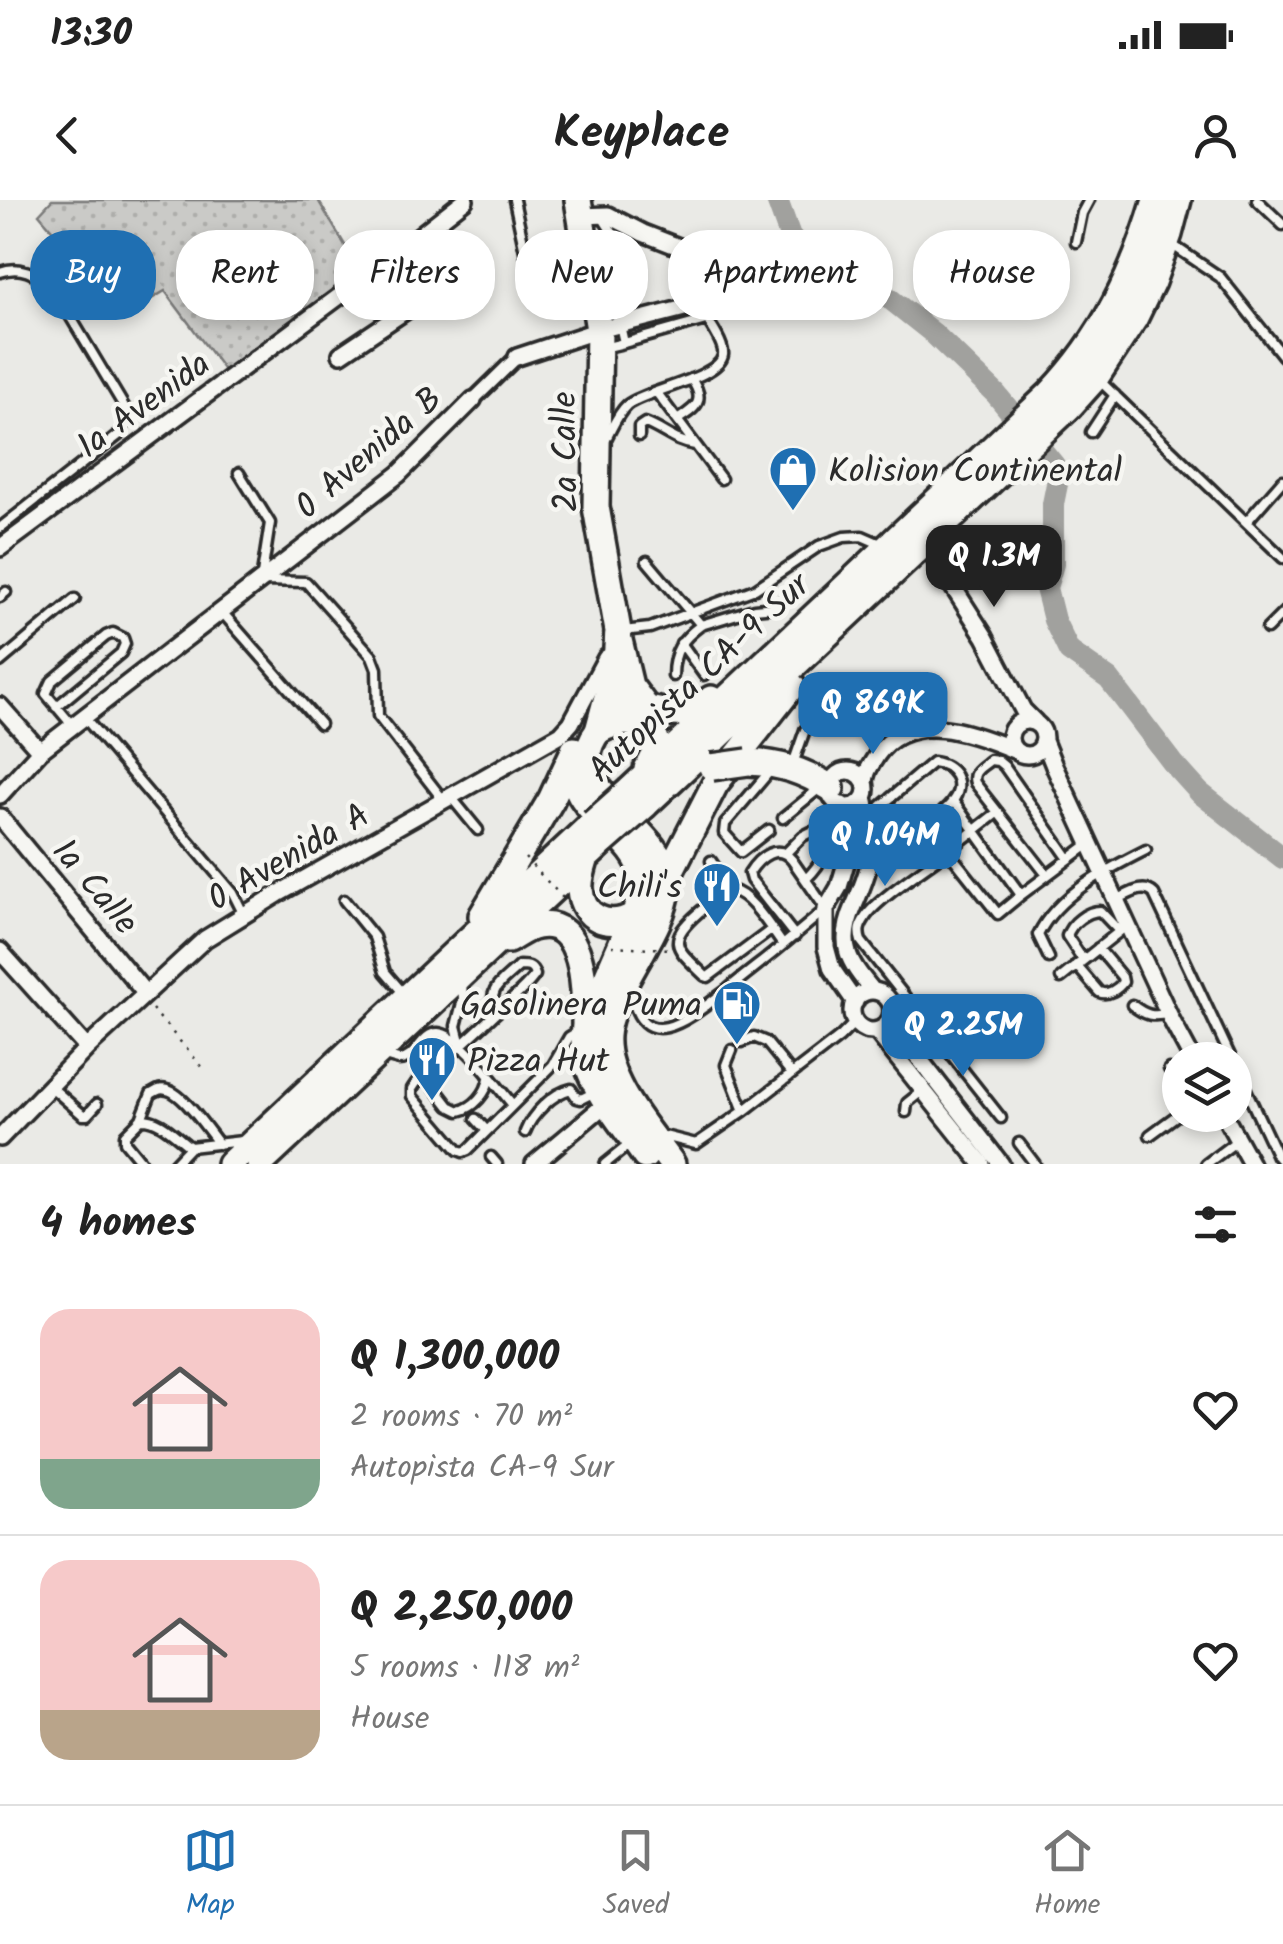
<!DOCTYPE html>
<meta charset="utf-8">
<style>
:root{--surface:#fff;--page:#f6f6f6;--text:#222;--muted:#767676;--line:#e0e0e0;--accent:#1f6fb2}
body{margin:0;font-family:Kalam,sans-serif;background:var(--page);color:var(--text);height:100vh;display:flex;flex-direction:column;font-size:38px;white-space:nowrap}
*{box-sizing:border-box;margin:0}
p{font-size:32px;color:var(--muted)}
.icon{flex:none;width:55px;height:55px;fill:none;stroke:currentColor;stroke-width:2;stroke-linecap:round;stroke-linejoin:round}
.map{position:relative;height:964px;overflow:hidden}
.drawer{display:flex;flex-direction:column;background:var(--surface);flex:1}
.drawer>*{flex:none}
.top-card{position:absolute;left:30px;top:30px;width:1225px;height:90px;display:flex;gap:20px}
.fabs{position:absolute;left:1162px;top:842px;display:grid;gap:20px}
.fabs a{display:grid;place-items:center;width:90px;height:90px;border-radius:50%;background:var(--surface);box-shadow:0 5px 15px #0003;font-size:50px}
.price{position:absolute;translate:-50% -85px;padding:0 22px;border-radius:20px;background:var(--accent);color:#fff;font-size:32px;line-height:65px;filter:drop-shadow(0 2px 5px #0008)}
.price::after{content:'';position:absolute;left:50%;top:60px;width:30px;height:22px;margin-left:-15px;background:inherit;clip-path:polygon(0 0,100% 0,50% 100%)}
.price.selected{background:#222;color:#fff}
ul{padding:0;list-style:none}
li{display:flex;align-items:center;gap:30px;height:250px;padding:0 40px}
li+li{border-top:2px solid var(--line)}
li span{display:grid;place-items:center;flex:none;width:280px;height:200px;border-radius:30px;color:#555}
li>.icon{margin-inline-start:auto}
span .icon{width:120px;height:120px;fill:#fffc;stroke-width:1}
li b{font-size:42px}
h2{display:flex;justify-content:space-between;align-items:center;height:120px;padding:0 40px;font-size:42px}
.tag{padding:0 35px;border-radius:40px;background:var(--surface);box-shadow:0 5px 15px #0003;font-size:35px;line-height:90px}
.tag.selected{background:var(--accent);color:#fff}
.status{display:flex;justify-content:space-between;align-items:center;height:70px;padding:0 50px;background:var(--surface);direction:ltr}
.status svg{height:28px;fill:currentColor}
header{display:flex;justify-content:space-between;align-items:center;height:130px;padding:0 40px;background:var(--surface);font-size:45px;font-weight:700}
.dock{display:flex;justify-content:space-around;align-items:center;height:140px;border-top:2px solid var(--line);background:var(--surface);font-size:28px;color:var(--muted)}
.dock a{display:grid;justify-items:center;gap:5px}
.dock .selected{color:var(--accent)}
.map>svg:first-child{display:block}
.garden{fill:url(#garden-dots);stroke:#7a7a79;stroke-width:2.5}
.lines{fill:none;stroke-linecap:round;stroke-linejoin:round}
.river{stroke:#a1a19e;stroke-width:22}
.service-casing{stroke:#2b2b2b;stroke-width:15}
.pedestrian-casing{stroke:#2b2b2b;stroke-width:19}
.minor-casing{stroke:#2b2b2b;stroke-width:22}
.primary-casing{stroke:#2b2b2b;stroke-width:32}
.trunk-casing{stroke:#2b2b2b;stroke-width:32}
.path{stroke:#2b2b2b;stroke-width:2.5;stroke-dasharray:2.5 8;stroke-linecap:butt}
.service{stroke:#f6f6f2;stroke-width:8}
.pedestrian{stroke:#f6f6f2;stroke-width:11}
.minor{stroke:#f6f6f2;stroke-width:15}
.primary{stroke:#f6f6f2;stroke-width:25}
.trunk{stroke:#f6f6f2;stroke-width:25}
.trunk-bridge-casing{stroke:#2b2b2b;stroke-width:32;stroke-linecap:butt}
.path-bridge{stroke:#2b2b2b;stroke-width:2.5;stroke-dasharray:2.5 8;stroke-linecap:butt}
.trunk-bridge{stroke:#f6f6f2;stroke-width:25}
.labels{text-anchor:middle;stroke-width:9;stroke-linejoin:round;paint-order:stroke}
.street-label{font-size:35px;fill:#2b2b2b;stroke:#f6f6f2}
.poi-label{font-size:35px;fill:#2b2b2b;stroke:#f6f6f2;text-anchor:start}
</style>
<div class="status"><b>13:30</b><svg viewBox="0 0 49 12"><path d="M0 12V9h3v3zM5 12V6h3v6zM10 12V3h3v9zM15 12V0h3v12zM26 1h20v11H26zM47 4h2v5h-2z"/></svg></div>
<header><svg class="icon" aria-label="back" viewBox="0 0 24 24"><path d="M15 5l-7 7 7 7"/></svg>Keyplace<svg class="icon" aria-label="person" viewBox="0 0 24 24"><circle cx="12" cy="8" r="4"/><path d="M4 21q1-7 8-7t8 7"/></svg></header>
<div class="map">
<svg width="1283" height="964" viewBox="0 0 1283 964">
<defs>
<pattern id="garden-dots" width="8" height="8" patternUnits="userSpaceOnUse" patternTransform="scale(2.5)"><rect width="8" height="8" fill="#cacac7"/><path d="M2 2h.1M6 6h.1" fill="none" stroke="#aeaeab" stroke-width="1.8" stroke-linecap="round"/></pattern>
</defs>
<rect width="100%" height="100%" fill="#eaeae6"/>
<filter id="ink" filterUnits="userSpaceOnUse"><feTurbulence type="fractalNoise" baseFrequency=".01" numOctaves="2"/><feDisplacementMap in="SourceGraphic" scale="20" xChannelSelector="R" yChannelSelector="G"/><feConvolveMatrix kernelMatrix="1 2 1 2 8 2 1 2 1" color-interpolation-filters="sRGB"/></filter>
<g filter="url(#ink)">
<path class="garden" d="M52,0H318L361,72L295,117L297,122L226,173L165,91L125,115L39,14Z"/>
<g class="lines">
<path class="river" d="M777,0L790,36L802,49L821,63L857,77L875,87L933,133L996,194L1054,265L1058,279L1053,304V364L1046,388L1054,420L1069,451L1109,479L1173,563L1200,593L1283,658"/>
<g class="service-casing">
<path id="service" d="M514,0L529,70
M1257,0L1283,25
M601,15L617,40
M1076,42L1082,13L1089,0
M1171,44L1220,77L1283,156
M0,72C21,64 35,74 52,86L125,208V223L120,234L0,328
M624,143L706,120
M603,148L624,143L620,125
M1099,180L1283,358
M657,193L721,279
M677,220C696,208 707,201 691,179
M1091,232L1115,195
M639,236V227L645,223C664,230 674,242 695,245
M606,239C612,228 618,213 627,205C644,191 720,178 723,155C725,143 705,117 698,106
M239,273L270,323L261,381L306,382L372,456L377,469L378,516L444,601
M1247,321L1283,280
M647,361L701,425L754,409L775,407L790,396
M0,397L6,392
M221,411L320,524
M1267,429L1283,413
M623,431L650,428L755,389L819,346L844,337L862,336L885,346
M681,443L704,475
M0,462L75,399
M673,476C673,451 682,439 701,425
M56,507L121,453L125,444L123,438L113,433L106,436L52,481L46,494L72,525
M828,510C854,503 865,535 880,552
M84,517L233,693L244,715
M793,564L805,530L817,515
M451,597L478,630
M953,601L1021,695L1089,644
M998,612L948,651L998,714L1021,695
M783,618L821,587
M769,630L741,652L724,633L725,624L770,571
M948,651C928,666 876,700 865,718C859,727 858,732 861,741L1001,918
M786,653L803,636L811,632C838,642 819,666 806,679
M849,653C862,655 878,657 890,654C897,652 947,610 952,602C967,583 953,564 933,562L881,606L880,616L893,654
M711,661L731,690
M1047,675L975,583C971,571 982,567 990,560L998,561L1004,566L1069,659
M344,700L374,737L385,772L404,794
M1116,700C1128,695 1143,683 1154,694L1232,860
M771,730L708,777L705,776C678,749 664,743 698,713C709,704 719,694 731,690C751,694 771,729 783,745
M1049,758L1038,735C1057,695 1108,669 1146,650
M1083,760L1067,736C1071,723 1087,711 1100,711L1119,731
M1076,765L1099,792C1108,796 1118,789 1123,782L1122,777L1098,748
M1061,778L1120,731
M631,789C641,863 696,813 728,789C746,774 765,760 783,745L826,709L792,660C778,642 759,657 749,673L751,680L795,736
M1132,805C1145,815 1153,818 1168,813
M496,813C486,788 502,783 519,766C528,766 532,766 535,775C525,790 508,802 495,814C469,838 444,862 416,883L412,889V896L458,950L463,952L468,950L553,865L569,837L574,834L580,835
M742,842L754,837L766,842L792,874
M461,845L456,826L463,799L462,782
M732,850L726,865L744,911
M383,855C384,856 398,860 399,860C416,860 421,833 438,833C460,834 498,888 513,905
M1235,866L1277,956L1283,963
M1169,869L1180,886
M426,876L449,906L459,911C474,908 487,893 489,878
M50,886L83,915H87L97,904
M906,912L907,903L922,891
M141,919L151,894C157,891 159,888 167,890C183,893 208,930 219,944
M476,919L487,931
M525,932C532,914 553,893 571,889L577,898L581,899L595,892
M660,935L696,944L744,911L840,837L855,822
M1150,935L1180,913
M1019,943L1035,964
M491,957L497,964
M143,964L125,942V935L141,919C160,918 175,936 190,947
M174,964L190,947L242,941
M605,964L631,943
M1206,964L1238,940"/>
</g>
<g class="pedestrian-casing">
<path id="pedestrian" d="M473,200L517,157"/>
</g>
<g class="minor-casing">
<path id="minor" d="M581,16L608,15L643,33L743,72L749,76L755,90
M341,154L420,101L391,58
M517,157L599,130L833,70
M925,343L985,437L1023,510L1035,522
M0,348L391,58L465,0
M0,506L40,551
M1010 538a17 17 0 1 1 34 0a17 17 0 1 1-34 0Z
M1044,541L1054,566L1172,821L1193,860
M830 589a18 18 0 1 1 36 0a18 18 0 1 1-36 0Z
M865,584C865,572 871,565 877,555C910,509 971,532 1014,550
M0,595L40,551L399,274L473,200
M864,597C869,621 873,645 868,668C865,681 859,694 854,706C837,745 848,761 873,791
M842,605L849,653L839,687L826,709V747L832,769L855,802
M0,617L145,793
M0,751L87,848
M852 811a20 20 0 1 1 40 0a20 20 0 1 1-40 0Z
M890,821L1001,964
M876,831L982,964
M1224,915L1251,964
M0,938L87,848L205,739L278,694L561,534L571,523L606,458L617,452
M534,964L608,902"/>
</g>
<g class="primary-casing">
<path id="primary" d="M578,0L599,130L596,307L618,431L616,464L598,531C555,588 660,625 667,679C669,701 656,726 646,744C633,769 607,808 606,836C603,881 647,929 672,964
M574,550C560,612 636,629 644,678C645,683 643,688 643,694L585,828C584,838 583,850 586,860C596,895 625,926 645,956"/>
</g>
<g class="trunk-casing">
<path id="trunk" d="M618,436L630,486L645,506
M606,502C644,501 680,530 711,499
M598,531C616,521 635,517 650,533C655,538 658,540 657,547C656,555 651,563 647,569
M748,562C780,563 804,571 831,588
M630,590L1050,194C1104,137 1134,75 1156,0
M645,605L993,279L1069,207L1096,177L1134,119L1152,82L1169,34L1178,0
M586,657C583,667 579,679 580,689C582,719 609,729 633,716
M667,678L715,584L792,486
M482,716L551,600L572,555
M508,740C517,735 527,727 537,726C587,717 585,796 585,828
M230,964L593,623
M260,964L604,641"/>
</g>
<path class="path" d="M152,809L205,870"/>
<use href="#service" class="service"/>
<use href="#pedestrian" class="pedestrian"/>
<use href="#minor" class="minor"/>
<use href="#primary" class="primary"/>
<use href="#trunk" class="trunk"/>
<g class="trunk-bridge-casing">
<path id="trunk-bridge" d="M712,567L748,562
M593,623L630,590
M604,641L645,605"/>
</g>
<path class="path-bridge" d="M525,658L563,698
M612,746L671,749"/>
<use href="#trunk-bridge" class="trunk-bridge"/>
</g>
</g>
<defs>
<g id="shop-pin" transform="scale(2.5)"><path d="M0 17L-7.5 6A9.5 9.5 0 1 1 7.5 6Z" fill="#1f6fb2" stroke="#f6f6f2"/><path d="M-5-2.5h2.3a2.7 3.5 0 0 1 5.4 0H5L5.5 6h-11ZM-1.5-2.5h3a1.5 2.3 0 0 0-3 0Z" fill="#fff"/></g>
<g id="restaurant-pin" transform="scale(2.5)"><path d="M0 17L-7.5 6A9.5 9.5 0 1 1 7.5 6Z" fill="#1f6fb2" stroke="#f6f6f2"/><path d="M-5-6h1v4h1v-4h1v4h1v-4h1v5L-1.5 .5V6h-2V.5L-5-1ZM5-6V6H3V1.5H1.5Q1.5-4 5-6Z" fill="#fff"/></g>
<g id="fuel-pin" transform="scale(2.5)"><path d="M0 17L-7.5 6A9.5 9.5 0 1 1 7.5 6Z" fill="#1f6fb2" stroke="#f6f6f2"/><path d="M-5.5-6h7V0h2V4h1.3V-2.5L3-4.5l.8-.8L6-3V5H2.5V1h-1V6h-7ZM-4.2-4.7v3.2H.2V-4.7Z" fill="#fff"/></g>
</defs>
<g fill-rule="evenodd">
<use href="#shop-pin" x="793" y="270"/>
<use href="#restaurant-pin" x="717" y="686"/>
<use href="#fuel-pin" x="737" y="804"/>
<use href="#restaurant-pin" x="432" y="860"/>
</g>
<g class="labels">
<g class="street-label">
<text transform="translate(143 204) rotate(-36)" y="12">1a Avenida</text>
<text transform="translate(368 252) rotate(-41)" y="12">0 Avenida B</text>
<text transform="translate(564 252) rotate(-91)" y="12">2a Calle</text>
<text transform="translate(698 477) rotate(-43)" y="12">Autopista CA-9 Sur</text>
<text transform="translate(288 656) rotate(-30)" y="12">0 Avenida A</text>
<text transform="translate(96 686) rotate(50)" y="12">1a Calle</text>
</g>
<g class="poi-label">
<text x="828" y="282">Kolision Continental</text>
<text x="682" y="698" text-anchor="end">Chili's</text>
<text x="702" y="816" text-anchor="end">Gasolinera Puma</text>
<text x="467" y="872">Pizza Hut</text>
</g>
</g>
</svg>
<div class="fabs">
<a><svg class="icon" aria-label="layers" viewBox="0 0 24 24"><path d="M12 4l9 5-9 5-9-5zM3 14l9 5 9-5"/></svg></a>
</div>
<b class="price selected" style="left:994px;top:410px">Q 1.3M</b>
<b class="price" style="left:873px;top:557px">Q 869K</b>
<b class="price" style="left:885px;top:689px">Q 1.04M</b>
<b class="price" style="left:963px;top:879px">Q 2.25M</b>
<div class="top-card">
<a class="tag selected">Buy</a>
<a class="tag">Rent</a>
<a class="tag">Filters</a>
<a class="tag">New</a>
<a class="tag">Apartment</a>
<a class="tag">House</a>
</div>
</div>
<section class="drawer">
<h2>4 homes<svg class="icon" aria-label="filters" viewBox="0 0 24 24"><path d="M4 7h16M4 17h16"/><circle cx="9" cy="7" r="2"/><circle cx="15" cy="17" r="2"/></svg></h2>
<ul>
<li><span style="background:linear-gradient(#f6c9c9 75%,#7fa58c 0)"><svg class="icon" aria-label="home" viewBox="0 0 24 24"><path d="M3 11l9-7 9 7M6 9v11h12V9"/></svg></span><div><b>Q 1,300,000</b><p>2 rooms · 70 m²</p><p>Autopista CA-9 Sur</p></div><svg class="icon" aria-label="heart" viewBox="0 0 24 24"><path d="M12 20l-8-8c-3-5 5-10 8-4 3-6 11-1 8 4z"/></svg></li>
<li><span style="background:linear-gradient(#f6c9c9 75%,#b9a48a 0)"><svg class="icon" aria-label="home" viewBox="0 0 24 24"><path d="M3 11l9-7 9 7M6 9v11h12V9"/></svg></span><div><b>Q 2,250,000</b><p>5 rooms · 118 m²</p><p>House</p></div><svg class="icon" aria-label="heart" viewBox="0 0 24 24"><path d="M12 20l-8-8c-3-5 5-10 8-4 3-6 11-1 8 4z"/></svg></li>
</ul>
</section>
<nav class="dock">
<a class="selected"><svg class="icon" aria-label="map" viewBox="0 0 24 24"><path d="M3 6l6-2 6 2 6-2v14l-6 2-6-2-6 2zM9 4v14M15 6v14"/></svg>Map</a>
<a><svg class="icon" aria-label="saved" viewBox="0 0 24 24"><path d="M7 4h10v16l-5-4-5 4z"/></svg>Saved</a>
<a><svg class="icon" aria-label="home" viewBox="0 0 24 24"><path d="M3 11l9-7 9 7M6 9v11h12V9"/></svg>Home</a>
</nav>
